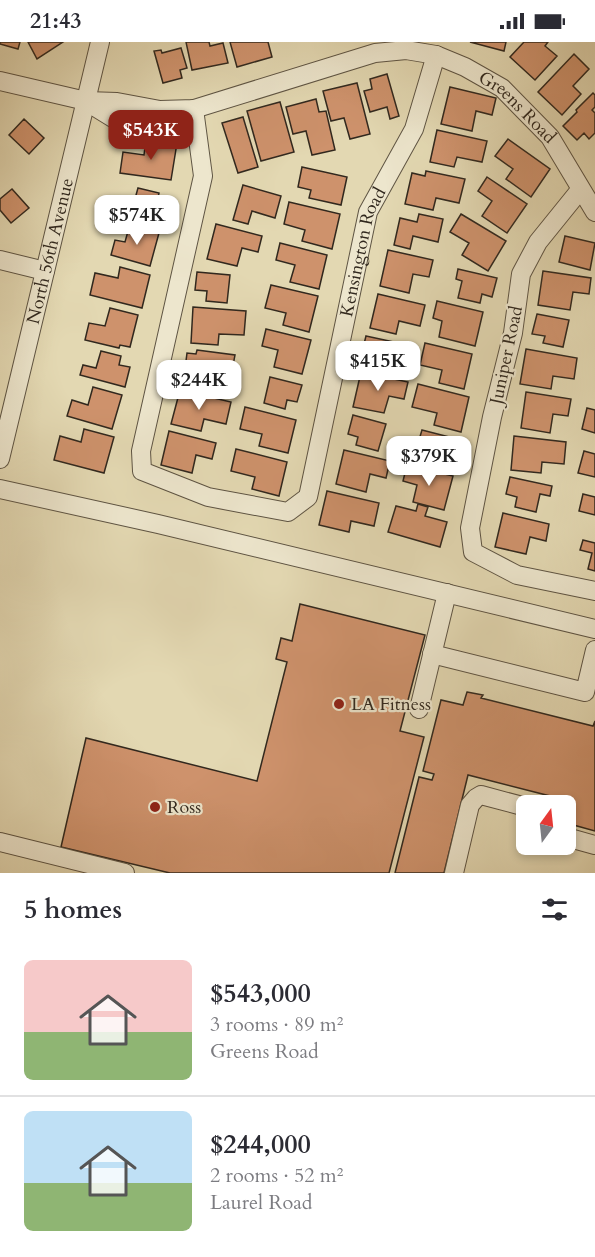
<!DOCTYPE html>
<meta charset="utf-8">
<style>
:root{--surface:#fff;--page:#f7f7f7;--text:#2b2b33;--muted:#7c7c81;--line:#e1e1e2;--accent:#8f2418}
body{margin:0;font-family:Cardo,serif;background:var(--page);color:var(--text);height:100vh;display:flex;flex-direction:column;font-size:22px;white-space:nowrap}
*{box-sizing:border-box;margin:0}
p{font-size:20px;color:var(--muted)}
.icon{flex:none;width:33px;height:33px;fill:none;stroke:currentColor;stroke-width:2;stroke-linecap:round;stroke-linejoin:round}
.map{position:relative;height:831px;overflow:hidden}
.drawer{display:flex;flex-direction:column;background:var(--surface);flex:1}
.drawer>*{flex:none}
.needle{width:39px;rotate:15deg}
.buttons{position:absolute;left:516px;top:753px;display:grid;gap:12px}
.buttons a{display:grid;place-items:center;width:60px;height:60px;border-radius:9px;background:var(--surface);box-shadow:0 3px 9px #0003;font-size:30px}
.price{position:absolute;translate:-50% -51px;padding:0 14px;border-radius:12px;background:#fff;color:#222;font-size:20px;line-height:39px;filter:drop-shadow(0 2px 3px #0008)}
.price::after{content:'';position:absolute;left:50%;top:36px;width:18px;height:14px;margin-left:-9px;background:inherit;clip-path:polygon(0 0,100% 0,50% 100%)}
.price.selected{background:var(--accent);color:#fff}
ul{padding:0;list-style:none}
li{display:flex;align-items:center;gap:18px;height:150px;padding:0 24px}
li+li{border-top:2px solid var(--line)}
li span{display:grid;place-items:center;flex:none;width:168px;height:120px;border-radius:9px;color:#555}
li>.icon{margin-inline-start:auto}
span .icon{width:72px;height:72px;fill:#fffc;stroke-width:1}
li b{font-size:26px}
h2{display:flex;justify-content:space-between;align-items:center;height:72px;padding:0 24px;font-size:26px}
.status{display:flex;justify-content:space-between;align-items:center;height:42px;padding:0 30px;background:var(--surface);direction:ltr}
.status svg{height:16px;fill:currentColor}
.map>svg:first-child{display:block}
.building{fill:#ce926c;stroke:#31281e;stroke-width:1.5}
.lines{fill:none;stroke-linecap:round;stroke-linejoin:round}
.minor-casing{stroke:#5e5443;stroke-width:20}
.minor{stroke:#ede6cd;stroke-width:18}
.poi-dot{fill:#8f2418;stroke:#ede6cd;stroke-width:2}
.labels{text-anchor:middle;stroke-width:4.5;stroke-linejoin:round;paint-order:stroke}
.street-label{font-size:18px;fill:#31281e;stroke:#ede6cd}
.poi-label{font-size:18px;fill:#31281e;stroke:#ede6cd;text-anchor:start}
</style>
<div class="status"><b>21:43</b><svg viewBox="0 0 49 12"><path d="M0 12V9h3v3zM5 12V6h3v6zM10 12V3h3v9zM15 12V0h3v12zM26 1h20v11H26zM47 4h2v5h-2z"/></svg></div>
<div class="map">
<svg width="595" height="831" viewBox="0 0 595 831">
<rect width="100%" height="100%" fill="#e3d8b2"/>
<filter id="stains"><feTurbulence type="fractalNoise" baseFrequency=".00333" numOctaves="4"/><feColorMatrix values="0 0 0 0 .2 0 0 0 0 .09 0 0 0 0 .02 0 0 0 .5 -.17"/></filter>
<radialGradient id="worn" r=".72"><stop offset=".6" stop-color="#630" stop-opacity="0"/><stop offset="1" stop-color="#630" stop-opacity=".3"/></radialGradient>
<path class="building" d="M0,0H20L18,7L0,2Z
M28,0H63L37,17Z
M186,0H209L210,4L223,1L228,21L192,28Z
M230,0H268L272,15L237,25Z
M470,0H506L504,9Z
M524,0H548L545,4L557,14L535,38L510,15Z
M181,6L187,26L180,28L182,36L163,41L154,9L161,8L162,11Z
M574,12L589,27L573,44L581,52L562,73L538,50Z
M387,32L399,74L390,77L387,65L370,70L364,49L372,47L370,37Z
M357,41L370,92L350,97L344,76L331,79L323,49Z
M450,45L496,56L492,73L476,69L472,89L441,82Z
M593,51L595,53V65L592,68L595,71V91L589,97L584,91L577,98L563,84L577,70L576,68Z
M316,57L319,70L326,69L335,108L312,113L306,89L293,92L286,65Z
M280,60L294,110L261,119L247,69Z
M243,75L258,125L238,131L222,81Z
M24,77L44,96L29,112L9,93Z
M437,88L487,99L482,120L457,115L454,125L430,120Z
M146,97L177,101L171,138L120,131L123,110L144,113Z
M508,97L550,127L531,155L506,137L513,127L495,114Z
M302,125L347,135L341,163L309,156L311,148L298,145Z
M426,129L465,137L459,161L436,156L433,168L405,162L412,131L425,134Z
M487,135L527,162L507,191L482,174L492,159L478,149Z
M243,143L281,154L275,176L252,169L248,182L233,178Z
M138,146L159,151L157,160L166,162L162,182L118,172L121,161L133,164Z
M12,147L29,166L11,181L0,168V157Z
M289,160L340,172L332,207L302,199L305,188L284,182Z
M419,172L443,177L438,200L413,194L410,207L394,203L400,176L417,180Z
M461,172L506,199L488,229L462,213L469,201L450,190Z
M130,182L159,191L150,224L111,213L115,198L125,200Z
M216,182L262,194L258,210L242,206L237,224L207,217Z
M565,194L595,201L590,228L559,220Z
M280,201L327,213L319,247L290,240L295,223L276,218Z
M388,208L433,218L429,235L413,232L409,251L380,244Z
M120,225L150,233L142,266L90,253L95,231L118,236Z
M458,227L497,236L492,255L482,252L480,261L458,256L462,239L456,237Z
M543,229L591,236L589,252L573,250L570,268L538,263Z
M197,230L230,233L227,261L206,259L207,249L195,248Z
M271,243L318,254L309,290L283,283L286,271L265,266Z
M378,252L425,263L420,284L399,279L396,292L370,286Z
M437,259L483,270L475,304L439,295L442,279L433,276Z
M193,265L246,269L244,293L219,292L218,303L191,301Z
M110,266L138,273L130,305L120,303L119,306L85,298L89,281L105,284Z
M537,272L569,278L563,305L543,301L545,294L532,292Z
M266,287L311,298L302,332L274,325L278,308L262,304Z
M366,294L408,303L406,312L396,310L392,328L370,324L372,317L361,314Z
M425,301L472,312L464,347L439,341L442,328L420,323Z
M526,307L577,316L574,337L553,334L551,347L520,342Z
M197,308L235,313L232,329L217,327L214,348L183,343L187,311L196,312Z
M101,309L121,314L119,323L130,325L125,345L80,333L83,323L96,326Z
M361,330L408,340L404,357L389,354L384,371L353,365Z
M270,335L302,343L297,360L287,358L285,367L264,361Z
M418,342L469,355L461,390L434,383L437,371L412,365Z
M93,345L122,353L112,387L67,374L72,358L88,363Z
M180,348L231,360L226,382L204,377L201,389L171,382Z
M526,350L571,357L568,374L553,372L550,391L521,386Z
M245,365L296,378L288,411L259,404L262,392L240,387Z
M587,366L595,368V391L582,387Z
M353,373L386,382L378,409L356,403L358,395L348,392Z
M84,387L114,395L104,431L54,418L60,394L81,400Z
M422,388L465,399L460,419L451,417L449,425L428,420L433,402L419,398Z
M169,389L216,401L212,417L196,413L192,431L161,423Z
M514,394L566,400L564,422L542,420L541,431L511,428Z
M236,407L287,420L279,454L252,447L255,435L231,429Z
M344,408L390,419L386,436L370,432L366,450L336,442Z
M584,409L595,412V435L578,431Z
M407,423L453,434L444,468L413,460L417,443L403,439Z
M510,435L552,444L550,454L540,452L536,470L515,465L517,455L506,452Z
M327,449L379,461L374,484L351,479L349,490L319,483Z
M583,452L595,455V473L579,469Z
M418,462L428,465L425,474L447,480L440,505L388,490L396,464L416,469Z
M503,471L549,482L546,499L530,495L526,512L495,505Z
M583,498L595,501V529L588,527L592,511L580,508Z
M300,562L425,593L400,689L424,695L389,831H170L61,805L86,696L257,739L287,620L276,617L281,596L292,599Z
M467,650L483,653L481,656L593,684L595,679V789L570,782L566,776V764H557L550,754L468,733L444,831H395L419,735L432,738L434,732L423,729L441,658L463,663Z"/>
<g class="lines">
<g class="minor-casing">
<g id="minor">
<path id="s1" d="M0,39L86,59L117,60L160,68L194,67L375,11L406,8L436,13L465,25L502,46L550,95L595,170"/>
<path d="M87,60L113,76L158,84L180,81L194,67"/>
<path id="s2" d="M194,67L203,134L141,409L142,429L208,455L288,470L308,455L368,170L414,87L436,13"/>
<path d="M580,148L538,200L521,232L513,291L492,375L470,486L473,510L517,533L595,549"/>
<path d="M0,218L45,229"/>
<path id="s3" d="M0,417L100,0"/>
<path d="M0,447L158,482L595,587"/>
<path d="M432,612L585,650L595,608"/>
<path d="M419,667L447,551"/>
<path d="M566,795L595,803"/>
<path d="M0,800L125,831"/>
<path d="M454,831L470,763L476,756L481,753L526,765"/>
</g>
</g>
<use href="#minor" class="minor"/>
</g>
<g class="poi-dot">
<circle cx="339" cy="662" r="6"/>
<circle cx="155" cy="765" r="6"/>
</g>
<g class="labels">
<g class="street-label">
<text dy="6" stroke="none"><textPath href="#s1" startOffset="546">Greens Road</textPath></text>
<text dy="6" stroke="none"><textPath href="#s3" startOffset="214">North 56th Avenue</textPath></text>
<text dy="6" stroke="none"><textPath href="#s2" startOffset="798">Kensington Road</textPath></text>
<text transform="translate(506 313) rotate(-78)" y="6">Juniper Road</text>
</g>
<g class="poi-label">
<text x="351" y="668">LA Fitness</text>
<text x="167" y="771">Ross</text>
</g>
</g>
<rect width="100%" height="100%" filter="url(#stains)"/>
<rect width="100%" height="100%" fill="url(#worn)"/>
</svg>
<div class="buttons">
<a><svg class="needle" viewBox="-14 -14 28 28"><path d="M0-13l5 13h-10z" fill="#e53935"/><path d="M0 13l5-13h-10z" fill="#7c7c81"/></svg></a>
</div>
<b class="price selected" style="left:151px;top:119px">$543K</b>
<b class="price" style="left:137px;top:204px">$574K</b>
<b class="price" style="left:378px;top:350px">$415K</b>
<b class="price" style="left:199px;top:369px">$244K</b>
<b class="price" style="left:429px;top:445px">$379K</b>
</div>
<section class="drawer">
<h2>5 homes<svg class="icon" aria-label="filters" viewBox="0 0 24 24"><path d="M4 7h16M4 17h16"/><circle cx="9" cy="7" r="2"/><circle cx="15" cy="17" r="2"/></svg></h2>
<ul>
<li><span style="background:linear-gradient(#f6c9c9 60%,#8fb573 0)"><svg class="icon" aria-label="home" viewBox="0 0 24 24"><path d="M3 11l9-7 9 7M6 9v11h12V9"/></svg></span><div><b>$543,000</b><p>3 rooms · 89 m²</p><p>Greens Road</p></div></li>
<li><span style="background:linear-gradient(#bfe0f5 60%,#8fb573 0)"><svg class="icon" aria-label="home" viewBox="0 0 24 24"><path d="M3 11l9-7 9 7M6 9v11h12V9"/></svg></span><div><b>$244,000</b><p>2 rooms · 52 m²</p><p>Laurel Road</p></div></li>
</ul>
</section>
